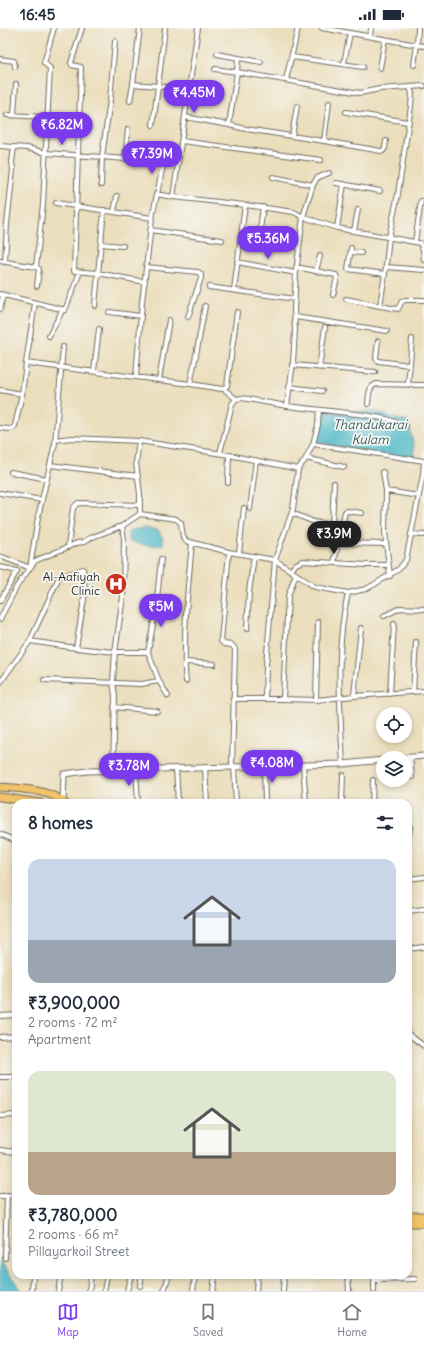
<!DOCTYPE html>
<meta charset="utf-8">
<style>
:root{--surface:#fff;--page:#f6f6f7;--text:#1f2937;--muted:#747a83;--line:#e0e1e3;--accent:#7c3aed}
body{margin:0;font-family:Delius,sans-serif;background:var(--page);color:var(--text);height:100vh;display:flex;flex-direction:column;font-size:15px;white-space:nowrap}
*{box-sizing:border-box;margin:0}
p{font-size:13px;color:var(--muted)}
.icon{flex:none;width:22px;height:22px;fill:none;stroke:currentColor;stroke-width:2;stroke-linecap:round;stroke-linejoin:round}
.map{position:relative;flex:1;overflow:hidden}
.sheet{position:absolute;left:12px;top:771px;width:400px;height:480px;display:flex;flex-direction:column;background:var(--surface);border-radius:12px;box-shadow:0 2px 6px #0003}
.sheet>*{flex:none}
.controls{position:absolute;left:376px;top:679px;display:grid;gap:8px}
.controls a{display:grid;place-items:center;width:36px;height:36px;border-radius:50%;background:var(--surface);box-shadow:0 2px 6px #0003;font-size:20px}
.price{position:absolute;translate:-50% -34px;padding:0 9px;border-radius:14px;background:var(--accent);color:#fff;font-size:13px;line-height:26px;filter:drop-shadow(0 1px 2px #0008)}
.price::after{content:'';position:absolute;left:50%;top:24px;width:12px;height:9px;margin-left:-6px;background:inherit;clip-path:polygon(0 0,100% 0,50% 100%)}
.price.on{background:#222;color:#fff}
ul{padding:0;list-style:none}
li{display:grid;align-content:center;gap:8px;height:212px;padding:0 16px}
li span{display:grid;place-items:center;height:124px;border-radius:12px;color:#555}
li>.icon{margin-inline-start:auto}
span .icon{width:72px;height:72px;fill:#fffc;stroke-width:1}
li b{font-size:17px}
h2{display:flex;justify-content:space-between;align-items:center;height:48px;padding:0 16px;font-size:17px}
.status{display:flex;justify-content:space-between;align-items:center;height:28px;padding:0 20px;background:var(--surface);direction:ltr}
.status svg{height:11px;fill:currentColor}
.dock{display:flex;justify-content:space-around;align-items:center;height:56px;border-top:1px solid var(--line);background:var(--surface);font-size:11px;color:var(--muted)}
.dock a{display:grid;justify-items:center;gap:2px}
.dock .on{color:var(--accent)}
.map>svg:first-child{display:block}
.water{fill:#48b5c5;stroke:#3a7078}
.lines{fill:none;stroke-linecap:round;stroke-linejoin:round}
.minor-casing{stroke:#6e6a5e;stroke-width:6}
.tertiary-casing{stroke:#6e6a5e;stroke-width:7}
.primary-casing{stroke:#6e6a5e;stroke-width:9}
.minor{stroke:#fff;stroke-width:4}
.tertiary{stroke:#fff;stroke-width:5}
.primary{stroke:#f1c36a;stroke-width:7}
.labels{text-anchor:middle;stroke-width:3.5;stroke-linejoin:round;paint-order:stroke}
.poi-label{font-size:12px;fill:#2b2b2b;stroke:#f6f6f2;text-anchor:end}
.water-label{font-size:13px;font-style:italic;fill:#355b61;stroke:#f6f6f2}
</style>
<div class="status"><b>16:45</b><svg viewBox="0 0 49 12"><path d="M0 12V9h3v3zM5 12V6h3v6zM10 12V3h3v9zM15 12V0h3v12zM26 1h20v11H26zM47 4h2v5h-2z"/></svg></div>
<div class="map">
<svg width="424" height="1263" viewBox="0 0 424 1263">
<rect width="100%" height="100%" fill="#f6f6f2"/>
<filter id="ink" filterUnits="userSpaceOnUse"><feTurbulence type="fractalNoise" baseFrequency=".025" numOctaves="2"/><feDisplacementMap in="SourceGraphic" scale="8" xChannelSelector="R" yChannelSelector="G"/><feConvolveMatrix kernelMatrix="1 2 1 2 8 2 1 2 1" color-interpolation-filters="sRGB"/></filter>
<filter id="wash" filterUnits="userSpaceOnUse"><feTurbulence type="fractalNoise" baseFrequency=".012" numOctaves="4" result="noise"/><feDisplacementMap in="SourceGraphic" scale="16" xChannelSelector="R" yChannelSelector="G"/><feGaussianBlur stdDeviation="0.9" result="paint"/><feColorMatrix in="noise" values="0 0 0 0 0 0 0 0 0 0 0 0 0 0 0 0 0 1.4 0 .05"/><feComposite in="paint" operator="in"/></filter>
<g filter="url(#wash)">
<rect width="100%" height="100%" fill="#ebdebc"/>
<path class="water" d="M372,383L408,394L414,417V430L406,431L315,414L324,384Z
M145,500L158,502L163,510V517C150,519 141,517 129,513L128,504L132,502Z
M0,1233L22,1263H0Z"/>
</g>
<g filter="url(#ink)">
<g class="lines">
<g class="minor-casing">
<path id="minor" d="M82,0L71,35L72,37L81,39L74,243L98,245L145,254
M165,0L158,58L189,62
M322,0L417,17L414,37
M418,0L417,17L424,18
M370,8L371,0
M217,26L261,34
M292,29L363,39
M0,31L14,33L15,39
M344,35L350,5
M380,40L385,11
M215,41L237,44L238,30
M286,52L298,0
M133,56L140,0
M410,59L424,58
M130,73L133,56L158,58L153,97
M346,84L408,94
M7,87L48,89
M14,87L16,56
M185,89L229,97
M292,108L297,78
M182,113L321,132
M324,113L329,75
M0,118L27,120L46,125L102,129L110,72L115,13
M273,149L313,157
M336,155L380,163
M101,157L102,129L125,131L128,101
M156,166L173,169L245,177L294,184L303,189L337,200L420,215L423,222L424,232
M173,169L198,0
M56,175L152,190
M114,184L117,168
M337,200L344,156
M150,202L222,212
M354,203L358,182
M259,210L263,179
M415,214L421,173
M101,216L123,218
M351,220L348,241L385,246L389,209L398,166L411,78L412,66L410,59L380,61L360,65L237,44L229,97L246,101L324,113L381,123H383L385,120L386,113
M351,224L361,225
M0,233L36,239L39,241L37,258
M5,234L7,196L13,142L12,134L14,119
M237,234L296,245
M36,239L43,176L50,40L44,35L54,0
M146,239L198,244L201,246V250L188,289
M296,239L336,247L337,250L333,267
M386,239L424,242
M316,243L320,228
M209,259L295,271
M234,262L245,177
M0,266L65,282L80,244
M346,271L380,278L385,246
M95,278L104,182
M205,278L197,322L190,356L222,361L227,358L237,284
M380,278L398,281L402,273L405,272H424
M0,281L3,267
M109,284L141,288
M295,289L387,303
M49,308L63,281
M378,313L376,330L378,333L410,337
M26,335L35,275
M292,337L375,344
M319,340L325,299
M94,343L99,301
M136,349L142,274L152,190L164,133
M159,352L169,292
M408,357L412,311
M289,359L322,363
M224,361L236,371
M0,362L22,366
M368,376C369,368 368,358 377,356L424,357
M287,378L293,335L295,302L294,282L296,245L303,189L313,157L317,150L329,145
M0,400L10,401L13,400L15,398L22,366L26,335L190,356
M55,412L71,410L139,413
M313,416L424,433
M220,425L232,376L236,371L242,370L287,378L365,387L387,391L406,398
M306,430L344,439
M50,437L138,448
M11,444L47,451
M383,444L386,463L385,504L390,548
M228,455L229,427
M386,463L419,468
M0,465L42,472
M250,481L256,432
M292,485L314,494L341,499
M140,486V466L136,435L139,413L229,427L298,441
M332,497L334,455
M411,506L424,507
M338,515L386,516
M68,519L73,480L78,475L140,477
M229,524L221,613L224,616L232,617L235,621L232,738
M239,525L244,480
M0,528L30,540L38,489L55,415L63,319
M334,535L345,484L347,483L362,485
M0,539L17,543L0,573
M291,542L296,536L303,533L367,537H388
M384,588L400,580L424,581
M0,591L17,558L35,533L77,515L84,514L90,510L122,498L140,486L176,491L181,495L183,509L186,513L229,524L275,532L315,559L348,565L366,561L375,556L399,541L406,532L423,447L424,433
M247,601L249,564L254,528
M76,620L115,624H148
M185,634L214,636
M44,652L141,656L159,653L168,668
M159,653L148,624L156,581L161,531
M186,653C184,641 185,628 185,616C185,582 189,549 192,515
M0,655L30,613L59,549L83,541L85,565L76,620L30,613
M413,664L416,614
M390,666L394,596
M354,668L361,600
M233,671H283L288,568L296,546
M265,671L266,637L275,532L293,481L298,441L305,432L313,416L318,397L319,382
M283,671L316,672L354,668L424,663
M316,672L318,594
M114,679L157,683
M410,729L412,749
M343,736C340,679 335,621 348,565
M303,737L306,775
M234,738L236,775
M264,738L265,775
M205,739L207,775
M176,740L178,775
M136,741L138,775
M113,742L115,668L113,654L115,624L123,569L124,511L122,498
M342,775L343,747
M372,775L373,752
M408,793L410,799L408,814
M0,806L16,813
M408,851L424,849
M408,883L424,881
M408,921L424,919
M0,988L16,987
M408,1006L424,1018
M0,1009L16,1008
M0,1049H16
M0,1088L16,1087
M0,1122L16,1124
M0,1168L16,1167
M5,1230L7,1167
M348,1247L349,1263
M374,1247V1263
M374,1252L415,1251
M140,1258L142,1247
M32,1263L33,1247
M58,1263L61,1247
M89,1263L91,1247
M104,1263L107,1247
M127,1263L131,1247
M164,1263L169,1247
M193,1263L195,1247
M213,1263L215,1247
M256,1263L257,1247
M283,1263L284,1247"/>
</g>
<g class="tertiary-casing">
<path id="tertiary" d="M401,730L424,728
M63,773L64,746L87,743L343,736L383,732"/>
</g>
<g class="primary-casing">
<path id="primary" d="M0,759C20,761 50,761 65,775
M0,769L41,775
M408,1188H424
M408,1195H424"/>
</g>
<use href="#minor" class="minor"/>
<use href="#tertiary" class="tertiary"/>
<use href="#primary" class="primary"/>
</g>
</g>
<defs>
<g id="hospital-disc" transform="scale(1.15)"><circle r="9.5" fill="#c8321e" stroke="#f6f6f2"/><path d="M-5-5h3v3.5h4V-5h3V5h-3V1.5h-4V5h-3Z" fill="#fff"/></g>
</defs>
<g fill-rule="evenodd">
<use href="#hospital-disc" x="116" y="556"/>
</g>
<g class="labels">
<g class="poi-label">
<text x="100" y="553">Al-Aafiyah<tspan x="100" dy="14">Clinic</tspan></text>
</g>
<g class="water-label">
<text x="370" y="401">Thandukarai<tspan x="370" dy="15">Kulam</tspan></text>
</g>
</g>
</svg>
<div class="controls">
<a><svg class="icon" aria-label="locate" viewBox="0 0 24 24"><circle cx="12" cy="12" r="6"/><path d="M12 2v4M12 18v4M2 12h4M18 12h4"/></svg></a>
<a><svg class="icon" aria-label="layers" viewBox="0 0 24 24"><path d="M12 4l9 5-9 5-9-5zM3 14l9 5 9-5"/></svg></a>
</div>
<b class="price" style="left:194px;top:86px">₹4.45M</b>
<b class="price" style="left:62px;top:118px">₹6.82M</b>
<b class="price" style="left:152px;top:147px">₹7.39M</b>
<b class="price" style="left:268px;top:232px">₹5.36M</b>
<b class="price on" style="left:334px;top:527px">₹3.9M</b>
<b class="price" style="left:161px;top:600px">₹5M</b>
<b class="price" style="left:272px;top:756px">₹4.08M</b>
<b class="price" style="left:129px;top:759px">₹3.78M</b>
<section class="sheet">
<h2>8 homes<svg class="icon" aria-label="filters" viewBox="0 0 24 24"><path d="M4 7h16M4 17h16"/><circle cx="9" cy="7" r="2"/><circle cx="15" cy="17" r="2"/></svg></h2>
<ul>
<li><span style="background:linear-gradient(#c9d6e8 65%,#9aa5b1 0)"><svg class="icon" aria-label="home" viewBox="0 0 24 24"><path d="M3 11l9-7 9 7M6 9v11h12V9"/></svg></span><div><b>₹3,900,000</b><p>2 rooms · 72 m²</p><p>Apartment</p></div></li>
<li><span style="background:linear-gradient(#dfe7d0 65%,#b9a48a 0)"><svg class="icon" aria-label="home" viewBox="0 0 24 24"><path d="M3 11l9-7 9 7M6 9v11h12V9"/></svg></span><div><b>₹3,780,000</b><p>2 rooms · 66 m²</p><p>Pillayarkoil Street</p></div></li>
</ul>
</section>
</div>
<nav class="dock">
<a class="on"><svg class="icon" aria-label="map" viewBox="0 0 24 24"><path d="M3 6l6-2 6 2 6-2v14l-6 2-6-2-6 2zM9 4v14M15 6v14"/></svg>Map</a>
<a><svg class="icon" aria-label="saved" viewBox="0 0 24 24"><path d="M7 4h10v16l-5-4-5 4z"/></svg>Saved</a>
<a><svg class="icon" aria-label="home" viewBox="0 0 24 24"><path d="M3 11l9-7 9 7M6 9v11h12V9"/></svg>Home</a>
</nav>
